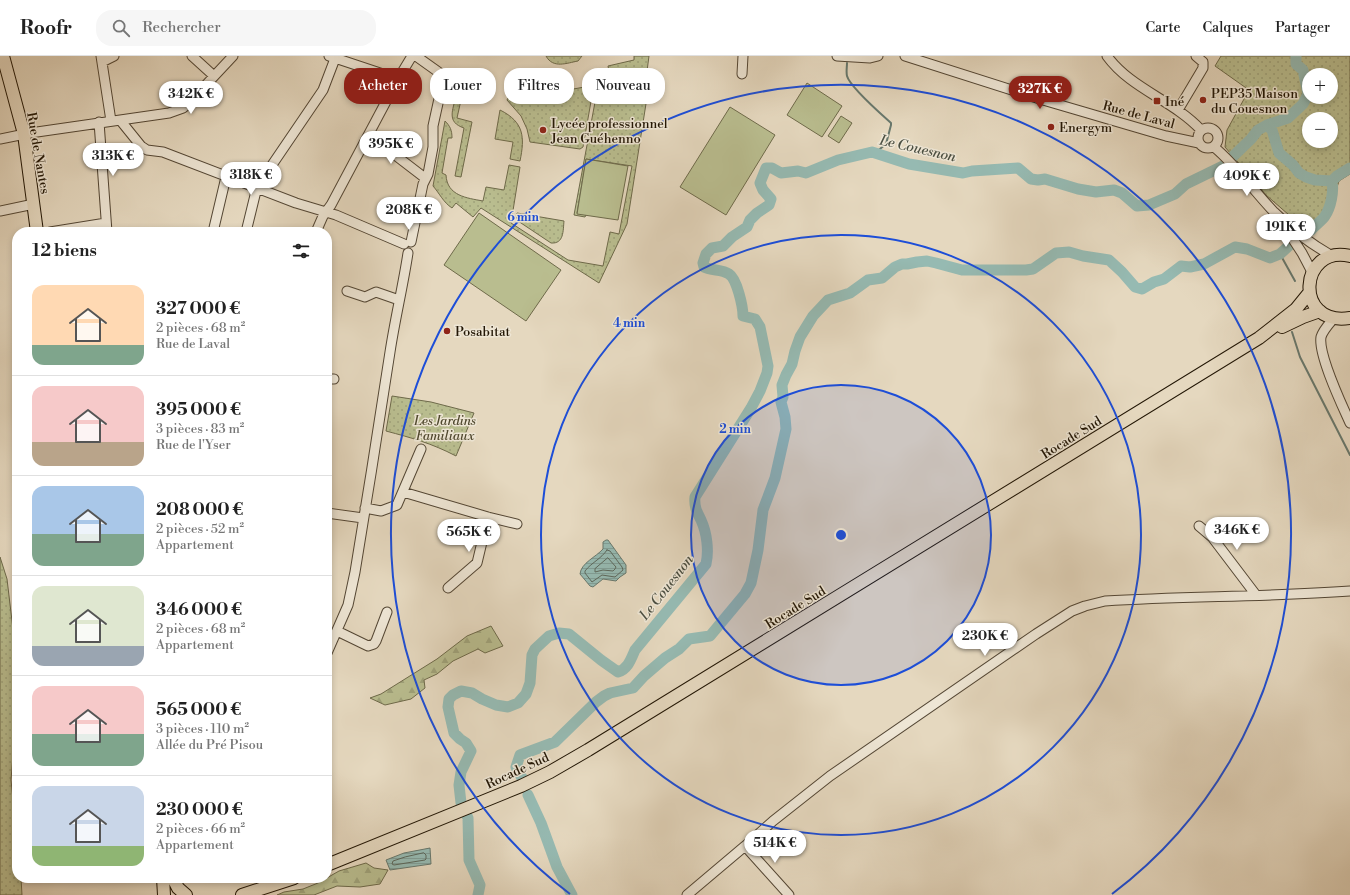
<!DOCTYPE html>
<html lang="fr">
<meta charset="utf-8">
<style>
:root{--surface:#fff;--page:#f6f6f6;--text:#222;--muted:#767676;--line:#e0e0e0;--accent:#8f2418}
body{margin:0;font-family:"Libre Bodoni",serif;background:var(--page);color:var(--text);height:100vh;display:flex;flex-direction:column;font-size:15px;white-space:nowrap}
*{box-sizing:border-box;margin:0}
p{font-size:13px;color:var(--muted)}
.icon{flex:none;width:22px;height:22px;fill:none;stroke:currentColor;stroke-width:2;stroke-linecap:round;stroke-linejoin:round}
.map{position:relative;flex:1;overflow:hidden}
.drawer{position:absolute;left:12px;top:171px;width:320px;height:656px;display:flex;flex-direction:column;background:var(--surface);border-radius:16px;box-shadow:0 2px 6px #0003}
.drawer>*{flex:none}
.banner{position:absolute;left:344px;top:12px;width:380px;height:36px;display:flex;gap:8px}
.tools{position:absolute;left:1302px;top:12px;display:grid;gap:8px}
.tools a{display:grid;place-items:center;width:36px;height:36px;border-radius:50%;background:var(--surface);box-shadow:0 2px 6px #0003;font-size:20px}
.price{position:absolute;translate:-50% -34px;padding:0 9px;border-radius:14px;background:#fff;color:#222;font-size:13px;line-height:26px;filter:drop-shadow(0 1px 2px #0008)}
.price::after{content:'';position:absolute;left:50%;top:24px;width:12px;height:9px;margin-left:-6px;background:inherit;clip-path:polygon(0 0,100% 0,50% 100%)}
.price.current{background:var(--accent);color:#fff}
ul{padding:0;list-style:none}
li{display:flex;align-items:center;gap:12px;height:100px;padding:0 20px}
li+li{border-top:1px solid var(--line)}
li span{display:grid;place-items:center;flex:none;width:112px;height:80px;border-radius:12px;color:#555}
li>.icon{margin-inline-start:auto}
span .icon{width:48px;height:48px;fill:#fffc;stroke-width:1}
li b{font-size:17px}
h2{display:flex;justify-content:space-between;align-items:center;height:48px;padding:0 20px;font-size:17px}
.tag{padding:0 14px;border-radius:16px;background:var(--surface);box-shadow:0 2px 6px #0003;font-size:14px;line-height:36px}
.tag.current{background:var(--accent);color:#fff}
header{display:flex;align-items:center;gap:24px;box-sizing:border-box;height:56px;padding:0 20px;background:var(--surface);border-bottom:1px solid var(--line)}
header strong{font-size:19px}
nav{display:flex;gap:22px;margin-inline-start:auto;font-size:14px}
.search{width:280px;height:36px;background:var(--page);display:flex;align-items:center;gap:10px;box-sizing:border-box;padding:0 14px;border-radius:16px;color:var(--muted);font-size:15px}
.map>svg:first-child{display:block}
.grass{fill:url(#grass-dots);stroke:#6e6a4a;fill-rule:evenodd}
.forest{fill:url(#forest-firs);stroke:#6e6a4a}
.pitch{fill:#b9bd8f;stroke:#6e6a4a}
.water{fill:url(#water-rules);stroke:#68786d}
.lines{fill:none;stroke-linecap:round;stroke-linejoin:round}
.shore{stroke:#5c685c;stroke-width:1}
.stream{stroke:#68786d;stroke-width:2}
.river{stroke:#96bab2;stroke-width:11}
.minor-casing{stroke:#534634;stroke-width:11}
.major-casing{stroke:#221605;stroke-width:14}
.minor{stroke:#eee6d5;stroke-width:9}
.major{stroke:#e5d8bf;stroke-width:12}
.ring{fill:none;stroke:#1d4ed8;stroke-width:2}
.poi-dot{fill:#8f2418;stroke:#eee6d5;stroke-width:1.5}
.labels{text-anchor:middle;stroke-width:3;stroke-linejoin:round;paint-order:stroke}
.poi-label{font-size:13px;fill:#221605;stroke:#eee6d5;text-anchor:start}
.street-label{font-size:13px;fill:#221605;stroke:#eee6d5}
.park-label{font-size:13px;font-style:italic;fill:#4f482e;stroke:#eee6d5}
.water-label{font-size:14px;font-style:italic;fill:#4b4f42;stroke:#eee6d5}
.centre{fill:#1d4ed8;stroke:#eee6d5;stroke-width:2}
.ring-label{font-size:12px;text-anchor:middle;font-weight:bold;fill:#1d4ed8;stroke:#eee6d5;stroke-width:3;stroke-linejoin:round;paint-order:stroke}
</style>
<header>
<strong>Roofr</strong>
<div class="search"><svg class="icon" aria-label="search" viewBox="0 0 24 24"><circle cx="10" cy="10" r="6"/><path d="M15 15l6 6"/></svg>Rechercher</div>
<nav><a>Carte</a><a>Calques</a><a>Partager</a></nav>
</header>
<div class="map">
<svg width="1350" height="839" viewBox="0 0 1350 839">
<defs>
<pattern id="grass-dots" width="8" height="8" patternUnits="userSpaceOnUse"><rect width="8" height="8" fill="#b9bd8f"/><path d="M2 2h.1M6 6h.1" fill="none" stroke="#9fa27a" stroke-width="1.8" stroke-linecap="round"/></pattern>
<pattern id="forest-firs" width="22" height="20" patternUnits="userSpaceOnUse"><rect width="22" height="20" fill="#b9bd8f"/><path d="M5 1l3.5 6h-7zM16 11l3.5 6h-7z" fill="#9fa27a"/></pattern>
<pattern id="water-rules" width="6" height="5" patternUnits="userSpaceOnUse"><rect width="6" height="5" fill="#96bab2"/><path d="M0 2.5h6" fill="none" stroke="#819f98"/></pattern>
</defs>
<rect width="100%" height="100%" fill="#e5d8bf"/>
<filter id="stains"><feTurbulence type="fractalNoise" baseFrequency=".005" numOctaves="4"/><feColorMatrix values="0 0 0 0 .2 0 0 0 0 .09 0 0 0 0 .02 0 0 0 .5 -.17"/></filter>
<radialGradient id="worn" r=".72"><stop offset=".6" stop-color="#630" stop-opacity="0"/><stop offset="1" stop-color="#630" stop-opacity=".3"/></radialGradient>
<path class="grass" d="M546,0H582L578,5C567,7 553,13 546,0Z
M634,0H649L647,15L651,16L627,168L599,227L481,152L473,161L456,147L452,152C443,146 440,138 433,130L445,65C450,70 452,74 452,82H448L442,117L446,119C447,140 467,142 483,145L486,131L504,134L509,109L520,111L511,167L568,204L603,210L610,176L619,178L632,110L586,103L577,157L586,159L585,161L574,159L598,30L611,26L608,10L634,4Z
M1221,0H1350V118L1339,125L1328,160L1312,179L1266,139L1225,91L1227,74L1249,34L1215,10ZM1309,19H1331V41H1309ZM1309,63H1331V85H1309Z
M469,25C478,25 485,32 489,39L488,42L486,43L469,40L461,44L457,62L472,66L461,121L455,120L464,72C446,66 453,54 456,40L465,35L466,28Z
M590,30L593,34L583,91L580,93L530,86L527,73L521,60L507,44L508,42L511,40L540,39Z
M500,54C524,66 525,81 520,105L510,103L513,86L495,83Z
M517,157L564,165C563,175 564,188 551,187L518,165L516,160Z
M392,340L431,346L474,357L456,400C431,387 412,382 386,375Z
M0,501L7,523L17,607V651L11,724L17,784V822H21L22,839H0Z"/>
<path class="forest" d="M491,570L503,590L485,597L478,593L453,605L437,618L424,624L425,632L411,643L385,649L370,642L381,638L437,603L467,580Z
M366,807L374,812L388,814L380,828L360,831L337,830L314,839H277L284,836L303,833L318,827L339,815Z"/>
<path class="pitch" d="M807,27L842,50L822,81L787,59Z
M730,51L775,79L726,159L680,131Z
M841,60L852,67L839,87L828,80Z
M586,103L628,110L618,164L577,158Z
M479,157L561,214L526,265L444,209Z"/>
<path class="water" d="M606,484H608L626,509V517L620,521L616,525L603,523L593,531L590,530L580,518C581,507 596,501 603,493V486Z
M430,792L431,808L390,814L386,804L404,797Z"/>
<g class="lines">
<path class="shore" d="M607,494L610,495L622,511L623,514L615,521L602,519L592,526L585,517V515C591,507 601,503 607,494Z
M608,502L616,511L615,513L613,515L603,514L595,516V513Z
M424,797L426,799V803L425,804L394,809L392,808L393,805L405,801Z"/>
<path class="stream" d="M847,7C847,11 846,16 847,20C850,31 881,58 891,67V69L886,88L875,97
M1280,198L1295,225
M1292,276L1300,301L1350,399"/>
<path class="river" d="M1267,69L1288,62L1303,48L1308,38L1303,14L1296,8V0
M1311,174C1315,169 1322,165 1325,160C1331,151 1334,135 1332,125
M522,722L516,711L520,699L555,686L596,646L604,640L610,637L633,632L644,620L665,602L679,593L689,583L710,580L745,538L751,527L758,494L763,454L775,422L786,373L785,361L781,346L783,341L782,329L786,319L792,308L795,295L800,281L813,260L828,244L850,237L868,224L882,222L895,211L902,208H907L917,206L927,205L936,207L962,214H1026L1033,213L1056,197L1069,196L1083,200L1109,204L1122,216L1135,231L1142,233L1154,226L1164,223L1181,210L1190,211L1204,208L1235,191L1247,193L1270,202L1280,198L1292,187
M528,739L541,767L557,811L572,839
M478,839L480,829L469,804L468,762L461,747L459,729L461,716L471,695L466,687L460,683L454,677L448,651L449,643L453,639L461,635L472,637L482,643L496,649L508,651L518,647L526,638L530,627L532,599L535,593L549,580L559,577L569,578L601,604L618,616C628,613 631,603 635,594L706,508C709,495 707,477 701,464C697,456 694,451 695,441L751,352L760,335L767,317L768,310L760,271L755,263L743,260C743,251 737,223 729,218C722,213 712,215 704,211L703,207L706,198L712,192L723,190L732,181L747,171L750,164L757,157L769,149L771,143L763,134L760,127L766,112H772L781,117L798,115L806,117L838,104L872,96L909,108L963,117L972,115L1018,112L1031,123L1038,124L1045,123L1078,133L1096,136L1114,134L1122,137L1137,150L1149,149L1175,138L1186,128L1223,110L1251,83L1258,74L1267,69L1272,74L1279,97L1293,109L1299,117L1306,121L1315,124L1332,125L1337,120L1350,112"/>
<g class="minor-casing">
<path id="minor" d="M101,0L111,65
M192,0L214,20
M329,0L398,23
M837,0L870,2L878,0
M905,0L1043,44L1166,80L1199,87
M1107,0C1131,33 1173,44 1201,74
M102,6L114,0
M742,18L743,0
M1178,54L1203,12V6L1196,0
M120,64L141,90L147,94L163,96L296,147L336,159L404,188
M99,66L107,176
M1198 82a10 10 0 1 1 20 0a10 10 0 1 1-20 0Z
M369,79L425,122
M0,83L30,77L169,57L183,52L189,47L233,0
M1214,91C1236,109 1253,134 1274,156C1291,173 1311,188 1332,200
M0,155L34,148
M1283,168L1302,197L1312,216
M50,176L106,167
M213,176L226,121
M246,176L257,131L323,34L336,0
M316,176L323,160L331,149L398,23L412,0
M411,186L423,128L428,118L433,91V70L444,20L416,0
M347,235L365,241L376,236L399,244
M1334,262C1329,268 1323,274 1321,281C1318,299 1342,349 1350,367
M327,323H334
M403,436L488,461L517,468
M365,452L381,455L397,449L421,393
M327,457L363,462
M1199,470L1212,481L1256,539
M448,532L477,507L488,461
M337,575L368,590L374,588L376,585L387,556
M327,597L348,549L355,516C367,443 379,369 390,296C395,263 403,230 408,197
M745,790L789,839
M687,839L745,790L773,765L830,720L1036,578L1072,555L1085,550L1105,545C1186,540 1268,541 1350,535"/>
</g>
<g class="major-casing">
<path id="major" d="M3,0L24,78L37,176
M1350,200C1299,188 1293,271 1350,262
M1282,271L1303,261L1320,255
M327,809L521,730L550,716L588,694L1259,282L1296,253L1309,237
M163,822L164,839
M173,822L178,832L186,839
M242,839L294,822"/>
</g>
<use href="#minor" class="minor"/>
<use href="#major" class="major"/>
</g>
<circle cx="841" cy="479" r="150" fill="#1d4ed8" fill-opacity=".12"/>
<g class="ring">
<circle cx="841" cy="479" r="150"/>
<circle cx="841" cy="479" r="300"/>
<path d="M570 838A450 450 0 1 1 1112 838"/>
</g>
<g class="poi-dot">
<circle cx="1203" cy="44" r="4"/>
<rect x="1153" y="41" width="8" height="8" rx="2"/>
<circle cx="1051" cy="71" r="4"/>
<circle cx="543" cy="74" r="4"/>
<circle cx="447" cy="275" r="4"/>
</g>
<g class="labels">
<g class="poi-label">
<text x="1211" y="42">PEP35 Maison<tspan x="1211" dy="15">du Couesnon</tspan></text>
<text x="1165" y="50">Iné</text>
<text x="551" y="72">Lycée professionnel<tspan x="551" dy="15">Jean Guéhenno</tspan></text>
<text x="1059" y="76">Energym</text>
<text x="455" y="280">Posabitat</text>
</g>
<g class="street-label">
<text transform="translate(1139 58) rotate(15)" y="5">Rue de Laval</text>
<text transform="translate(39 97) rotate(80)" y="5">Rue de Nantes</text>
<text transform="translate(1071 381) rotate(-32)" y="5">Rocade Sud</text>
<text transform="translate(795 551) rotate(-32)" y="5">Rocade Sud</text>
<text transform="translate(517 714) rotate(-25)" y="5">Rocade Sud</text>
</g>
<g class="park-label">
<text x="445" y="369">Les Jardins<tspan x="445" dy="15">Familiaux</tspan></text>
</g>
<g class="water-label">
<text transform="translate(918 92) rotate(13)" y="5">Le Couesnon</text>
<text transform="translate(666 531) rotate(-52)" y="5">Le Couesnon</text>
</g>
</g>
<circle cx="841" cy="479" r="6" class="centre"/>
<g class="ring-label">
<text x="523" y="165">6 min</text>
<text x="629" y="271">4 min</text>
<text x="735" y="377">2 min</text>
</g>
<rect width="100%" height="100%" filter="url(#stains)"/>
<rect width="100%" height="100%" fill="url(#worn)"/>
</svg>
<div class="tools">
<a>+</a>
<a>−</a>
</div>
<b class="price current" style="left:1040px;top:54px">327K €</b>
<b class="price" style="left:191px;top:59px">342K €</b>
<b class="price" style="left:391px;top:109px">395K €</b>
<b class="price" style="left:113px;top:121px">313K €</b>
<b class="price" style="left:251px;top:140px">318K €</b>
<b class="price" style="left:1247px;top:141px">409K €</b>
<b class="price" style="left:409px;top:175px">208K €</b>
<b class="price" style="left:1286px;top:192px">191K €</b>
<b class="price" style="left:1237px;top:495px">346K €</b>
<b class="price" style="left:469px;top:497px">565K €</b>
<b class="price" style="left:985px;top:601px">230K €</b>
<b class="price" style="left:775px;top:808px">514K €</b>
<div class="banner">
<a class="tag current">Acheter</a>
<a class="tag">Louer</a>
<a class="tag">Filtres</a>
<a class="tag">Nouveau</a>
</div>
<section class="drawer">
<h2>12 biens<svg class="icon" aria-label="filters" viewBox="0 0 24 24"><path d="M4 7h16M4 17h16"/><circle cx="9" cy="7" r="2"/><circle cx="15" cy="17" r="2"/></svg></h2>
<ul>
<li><span style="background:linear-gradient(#ffd9b3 75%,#7fa58c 0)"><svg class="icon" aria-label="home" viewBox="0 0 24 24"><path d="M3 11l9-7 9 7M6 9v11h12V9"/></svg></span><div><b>327 000 €</b><p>2 pièces · 68 m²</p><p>Rue de Laval</p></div></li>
<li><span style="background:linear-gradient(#f6c9c9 70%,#b9a48a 0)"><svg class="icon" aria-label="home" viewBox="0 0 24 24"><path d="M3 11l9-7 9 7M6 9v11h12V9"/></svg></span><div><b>395 000 €</b><p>3 pièces · 83 m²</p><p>Rue de l'Yser</p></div></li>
<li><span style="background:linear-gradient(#a9c7e8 60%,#7fa58c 0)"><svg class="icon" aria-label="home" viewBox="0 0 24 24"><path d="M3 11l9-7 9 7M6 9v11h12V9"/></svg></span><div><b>208 000 €</b><p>2 pièces · 52 m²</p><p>Appartement</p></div></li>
<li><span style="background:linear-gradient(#dfe7d0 75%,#9aa5b1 0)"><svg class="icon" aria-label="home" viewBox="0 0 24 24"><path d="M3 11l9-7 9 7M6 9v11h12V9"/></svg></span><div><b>346 000 €</b><p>2 pièces · 68 m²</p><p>Appartement</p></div></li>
<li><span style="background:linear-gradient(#f6c9c9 60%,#7fa58c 0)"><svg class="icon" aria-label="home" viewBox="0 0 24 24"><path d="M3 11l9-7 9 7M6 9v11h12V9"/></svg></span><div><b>565 000 €</b><p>3 pièces · 110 m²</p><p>Allée du Pré Pisou</p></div></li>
<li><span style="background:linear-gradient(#c9d6e8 75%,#8fb573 0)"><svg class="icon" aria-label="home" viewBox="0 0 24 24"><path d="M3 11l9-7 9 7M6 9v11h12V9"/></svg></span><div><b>230 000 €</b><p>2 pièces · 66 m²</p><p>Appartement</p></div></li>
</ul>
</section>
</div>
